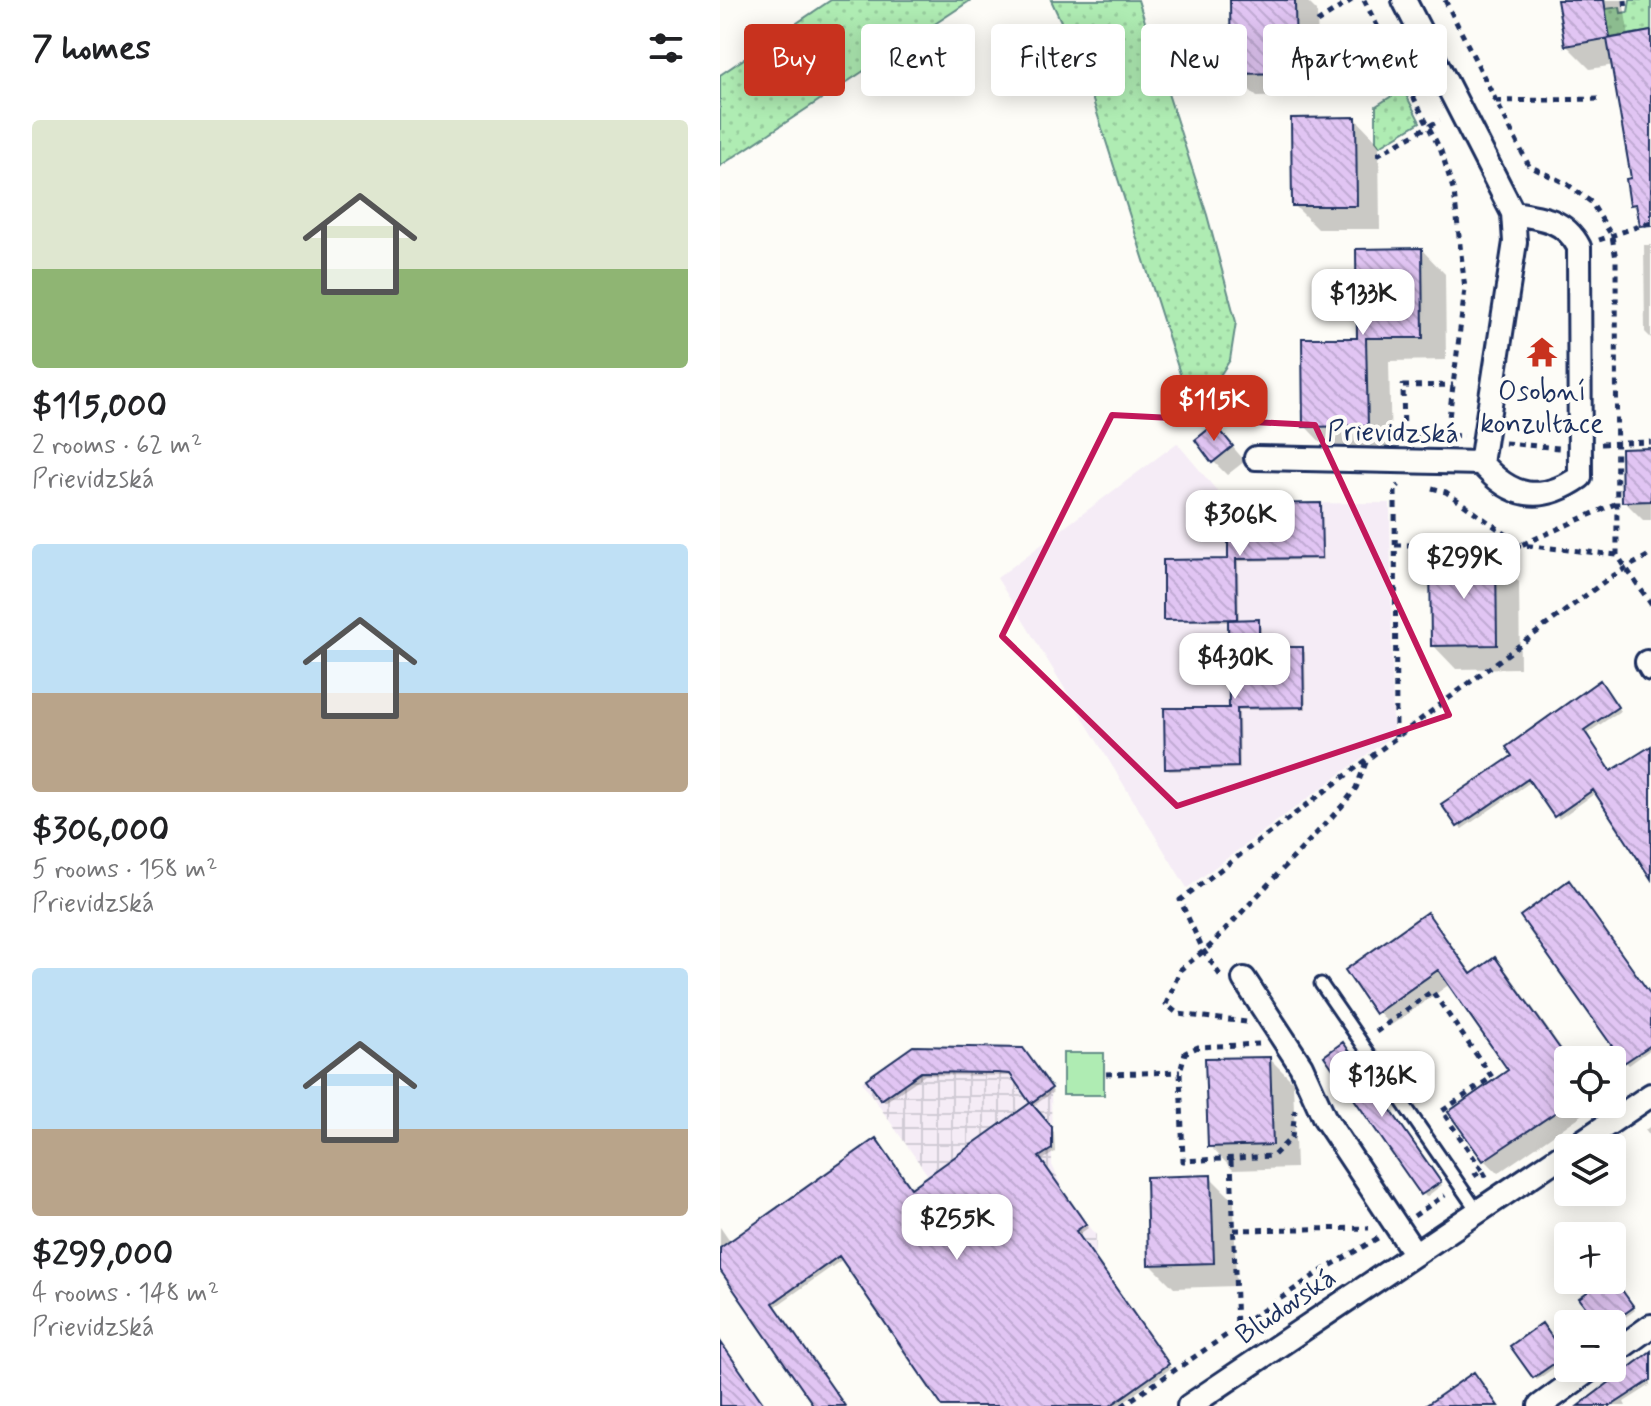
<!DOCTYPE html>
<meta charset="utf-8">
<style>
:root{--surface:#fff;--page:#f6f6f6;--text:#202124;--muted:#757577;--accent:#c8321e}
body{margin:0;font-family:Mynerve,sans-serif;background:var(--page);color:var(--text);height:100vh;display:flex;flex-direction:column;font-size:30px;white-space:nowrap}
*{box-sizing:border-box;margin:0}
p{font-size:26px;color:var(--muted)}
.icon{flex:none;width:44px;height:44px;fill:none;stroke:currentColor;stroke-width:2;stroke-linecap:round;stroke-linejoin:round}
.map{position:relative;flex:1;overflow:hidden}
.panel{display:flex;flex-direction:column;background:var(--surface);width:720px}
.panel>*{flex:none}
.hud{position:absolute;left:24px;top:24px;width:760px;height:72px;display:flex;gap:16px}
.controls{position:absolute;left:834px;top:1046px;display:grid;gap:16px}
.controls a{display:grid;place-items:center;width:72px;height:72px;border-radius:8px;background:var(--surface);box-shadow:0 4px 20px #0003;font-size:40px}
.price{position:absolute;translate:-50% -68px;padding:0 18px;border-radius:16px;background:#fff;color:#222;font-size:26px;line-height:52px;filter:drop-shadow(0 2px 4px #0008)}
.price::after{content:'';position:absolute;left:50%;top:48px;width:24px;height:18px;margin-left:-12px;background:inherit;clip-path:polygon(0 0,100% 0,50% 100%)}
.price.on{background:var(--accent);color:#fff}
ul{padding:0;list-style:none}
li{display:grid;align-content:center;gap:16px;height:424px;padding:0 32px}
li span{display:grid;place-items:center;height:248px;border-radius:8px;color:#555}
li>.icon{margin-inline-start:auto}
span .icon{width:144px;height:144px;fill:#fffc;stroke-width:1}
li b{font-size:34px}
h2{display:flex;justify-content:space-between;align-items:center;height:96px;padding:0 32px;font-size:34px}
.pill{padding:0 28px;border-radius:8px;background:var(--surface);box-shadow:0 4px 20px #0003;font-size:28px;line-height:72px}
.pill.on{background:var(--accent);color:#fff}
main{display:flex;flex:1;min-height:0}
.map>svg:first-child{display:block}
.built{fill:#f5ecf6}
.industrial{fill:url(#industrial-grid)}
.grass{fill:url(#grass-dots);stroke:#658e88;stroke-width:2}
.park{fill:#afecb3;stroke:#658e88;stroke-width:2}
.shadow{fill:#0003}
.building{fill:url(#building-back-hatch);stroke:#1b2f5e;stroke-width:2}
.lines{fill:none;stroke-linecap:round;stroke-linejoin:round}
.lane-casing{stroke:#1b2f5e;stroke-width:17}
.street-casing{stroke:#1b2f5e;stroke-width:28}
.path{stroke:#1b2f5e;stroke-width:5;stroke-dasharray:6 6;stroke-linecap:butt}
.lane{stroke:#fdfcf7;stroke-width:11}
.street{stroke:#fdfcf7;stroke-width:22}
.marked{fill:none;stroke:#c2185b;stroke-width:6;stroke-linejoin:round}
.labels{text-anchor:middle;stroke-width:8;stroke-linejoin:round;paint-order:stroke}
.poi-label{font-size:28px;fill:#1b2f5e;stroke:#fdfcf7}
.street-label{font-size:28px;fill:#1b2f5e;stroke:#fdfcf7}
</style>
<main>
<section class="panel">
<h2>7 homes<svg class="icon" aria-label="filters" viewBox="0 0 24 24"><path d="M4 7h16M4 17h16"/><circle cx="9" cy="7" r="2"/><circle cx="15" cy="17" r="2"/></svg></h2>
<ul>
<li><span style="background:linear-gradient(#dfe7d0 60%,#8fb573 0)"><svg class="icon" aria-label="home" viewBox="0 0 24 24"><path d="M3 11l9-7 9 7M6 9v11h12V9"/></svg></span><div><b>$115,000</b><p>2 rooms · 62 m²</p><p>Prievidzská</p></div></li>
<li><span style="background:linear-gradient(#bfe0f5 60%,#b9a48a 0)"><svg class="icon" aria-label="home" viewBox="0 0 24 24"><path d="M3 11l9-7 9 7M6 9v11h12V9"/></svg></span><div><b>$306,000</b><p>5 rooms · 158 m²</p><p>Prievidzská</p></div></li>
<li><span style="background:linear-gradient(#bfe0f5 65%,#b9a48a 0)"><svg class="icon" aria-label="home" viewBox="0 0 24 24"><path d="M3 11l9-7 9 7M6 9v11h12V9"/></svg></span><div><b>$299,000</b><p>4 rooms · 148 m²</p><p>Prievidzská</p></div></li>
</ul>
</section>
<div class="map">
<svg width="931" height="1406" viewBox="0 0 931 1406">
<defs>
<pattern id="industrial-grid" width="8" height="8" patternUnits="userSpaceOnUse" patternTransform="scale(2)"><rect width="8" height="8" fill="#f5ecf6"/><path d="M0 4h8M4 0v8" fill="none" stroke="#d1cbd5"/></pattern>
<pattern id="grass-dots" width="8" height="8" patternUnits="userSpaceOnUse" patternTransform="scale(2)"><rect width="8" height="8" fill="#afecb3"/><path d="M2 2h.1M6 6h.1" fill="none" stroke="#96cb9c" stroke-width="1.8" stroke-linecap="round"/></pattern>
<pattern id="building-back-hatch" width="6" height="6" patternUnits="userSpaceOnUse" patternTransform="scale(2)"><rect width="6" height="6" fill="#e1c5f3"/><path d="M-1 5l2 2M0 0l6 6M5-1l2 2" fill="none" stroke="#c0aad3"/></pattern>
</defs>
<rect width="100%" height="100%" fill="#fdfcf7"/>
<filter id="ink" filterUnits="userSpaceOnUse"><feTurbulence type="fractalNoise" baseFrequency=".0125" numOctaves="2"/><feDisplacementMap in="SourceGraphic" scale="16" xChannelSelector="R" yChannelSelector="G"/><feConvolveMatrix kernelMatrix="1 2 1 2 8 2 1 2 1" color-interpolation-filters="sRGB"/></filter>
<g filter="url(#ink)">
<path class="built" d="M457,443L508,504L670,503L673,735L467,888L277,578Z"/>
<path class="industrial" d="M192,1047L303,1048L331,1088L332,1165L344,1192L376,1235L375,1257L449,1364L391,1406H371L142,1082Z"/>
<path class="grass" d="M111,0H251L0,166V75Z
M331,0H418L487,215L516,322L510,360L481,405H470L363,69Z
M910,0H931V31L890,38L885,9L900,7L901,13L908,12Z
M683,89L700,122L660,146L656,141V106Z"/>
<path class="park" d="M343,1053H384V1095H343Z"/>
<path class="shadow" d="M512,0H586L597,11L599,96L537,97L513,74Z
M839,0H903L909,37L931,33V223L912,204L914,179L894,65L870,69L846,45Z
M636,119L659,143L660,229H598L574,205Z
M924,245H931V338L925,332Z
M702,250L725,274L726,360L669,361L671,449L608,450L585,426Z
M495,427L525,461L507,475L494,462Z
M931,450V520H923L904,501Z
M600,505L604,560L518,561L519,621L541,624V649L585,652L586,709L519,710L520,769L449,771L447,768L511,710L510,622L445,620L510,561Z
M775,558L799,582L800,668L736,669L713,645Z
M883,686L900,711L866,734L892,773L931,748V875L877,792L839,819L812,781L742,829L738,826L795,756Z
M707,915L753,974L775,959L788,973L850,1060L848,1104H878L778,1173L765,1160L790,1071L730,984L670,1026L627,971Z
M803,916L931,997V1049L909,1065L906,1062Z
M625,1047L722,1185L706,1197L606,1056Z
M306,1054L333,1092L312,1107L334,1132L335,1152L321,1161L368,1228L358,1235L451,1368L397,1406H225L123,1259L55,1307L124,1406H97L0,1267V1227L11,1243L192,1190L313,1103L294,1076L205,1075L165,1102L149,1080Z
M550,1059L573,1082L576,1168L513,1170L490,1146Z
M931,1126V1138L925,1130Z
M490,1177L514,1201L516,1286L454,1288L430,1264Z
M892,1279L915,1310L892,1327L880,1324L887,1280Z
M825,1329L846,1359L817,1380L814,1377Z
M931,1358V1385L904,1402L906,1406H861Z"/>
<path class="building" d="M510,0H575L576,73L511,74Z
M837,0H884L890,38L845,46Z
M931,31V225L920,226L916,204L910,205L906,179L911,178L887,39Z
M636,117L637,206H572L571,118Z
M702,248L703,338H646L648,426L583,427L582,338H637L636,249Z
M495,424L513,446L492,463L475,440Z
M931,448V501L902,502L901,449Z
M601,503L602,558L516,559L517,619L443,620V560L508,559V504Z
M776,556L777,645L711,646L710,557Z
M539,619V647H583L584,707L517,708L518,767L445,769L444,708H509L508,620Z
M880,680L898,707L864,730L891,771L931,746V879L873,790L834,817L808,779L737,827L721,804L792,756L786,747Z
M849,880L931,995V1045L904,1063L800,916Z
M707,912L751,974L775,957L848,1060V1104L763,1161L728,1112L788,1070L718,970L655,1014L625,970Z
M623,1042L721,1182L701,1195L604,1056Z
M193,1046L303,1048L332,1088L311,1103L332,1127V1149L319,1157L366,1224L356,1231L449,1364L390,1406H222L119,1256L53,1303L125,1406H94L0,1270V1248L156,1138L191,1188L310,1103L290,1074L277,1073L201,1072L161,1100L146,1079Z
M550,1057L553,1145L488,1147L485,1058Z
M491,1175L494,1263L428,1265L426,1177Z
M892,1276L914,1307L890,1324H878L859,1298L884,1280H892Z
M822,1323L845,1356L813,1378L790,1346Z
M0,1341L29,1383L45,1406H0Z
M931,1351V1380L891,1406H858Z
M754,1372L778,1406H705Z"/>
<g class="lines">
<g class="lane-casing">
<path id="lane" d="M601,984L758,1212"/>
</g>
<g class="street-casing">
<path id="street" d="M684,0L793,213L795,242L761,463C791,498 821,504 860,477L859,247C845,220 822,217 793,213
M536,458L761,463
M927,662L931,669
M524,979L581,1066L604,1117L695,1254
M853,1148L931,1095
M892,1354L931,1326
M469,1406L848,1151
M820,1406L872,1368"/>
</g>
<path class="path" d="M644,0L721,151L734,192L745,289L727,434
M725,0L809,166L847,184L871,202L892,236L896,259L897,555L931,604
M905,0L906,10
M597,22L632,0
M776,101L879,99
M657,155L720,120
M879,240L931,222
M684,434L744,436
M684,434L683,386L733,385
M785,443L839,448
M881,444L931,442
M712,488L726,492L801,545L897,503
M675,545H801L897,555
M676,737L675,489L679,485
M500,975L483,950L460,900L889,578L931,554
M526,1022L458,1014L446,1004L460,970L490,946L622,806L636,788L647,760
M656,1032L712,991L772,1077L722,1111L762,1170
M539,1044L478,1047L465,1053L460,1072L463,1161L553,1156L572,1137L575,1110
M386,1074L460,1072
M511,1160L517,1328
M754,1176L762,1170L768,1180
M694,1216L725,1195
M514,1230L649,1228
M402,1406L598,1273L658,1238"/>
<use href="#lane" class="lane"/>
<use href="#street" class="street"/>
</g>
</g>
<path class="marked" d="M392,415L595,425L729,715L457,806L282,636Z"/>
<defs>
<g id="temple-bare" transform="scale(2.4)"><path d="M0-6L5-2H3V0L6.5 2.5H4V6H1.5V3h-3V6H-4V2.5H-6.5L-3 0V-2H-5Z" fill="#c8321e" stroke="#fdfcf7" stroke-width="2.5" paint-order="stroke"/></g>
</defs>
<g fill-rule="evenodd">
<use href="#temple-bare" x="822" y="352"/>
</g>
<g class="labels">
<g class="poi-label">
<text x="822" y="400">Osobní<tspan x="822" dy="32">konzultace</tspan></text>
</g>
<g class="street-label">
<text transform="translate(673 431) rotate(1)" y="10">Prievidzská</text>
<text transform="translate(565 1305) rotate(-34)" y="10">Bludovská</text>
</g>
</g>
</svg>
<div class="controls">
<a><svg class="icon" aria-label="locate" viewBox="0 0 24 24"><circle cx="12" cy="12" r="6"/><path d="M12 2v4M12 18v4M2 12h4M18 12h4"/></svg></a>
<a><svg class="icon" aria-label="layers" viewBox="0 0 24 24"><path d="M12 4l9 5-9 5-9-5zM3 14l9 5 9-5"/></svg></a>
<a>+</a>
<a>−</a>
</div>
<b class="price" style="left:643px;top:337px">$133K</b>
<b class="price on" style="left:494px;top:443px">$115K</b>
<b class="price" style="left:520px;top:558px">$306K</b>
<b class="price" style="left:744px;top:601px">$299K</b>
<b class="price" style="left:515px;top:701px">$430K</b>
<b class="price" style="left:662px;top:1119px">$136K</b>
<b class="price" style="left:237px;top:1262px">$255K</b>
<div class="hud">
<a class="pill on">Buy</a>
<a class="pill">Rent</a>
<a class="pill">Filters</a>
<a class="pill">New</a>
<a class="pill">Apartment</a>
</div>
</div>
</main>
